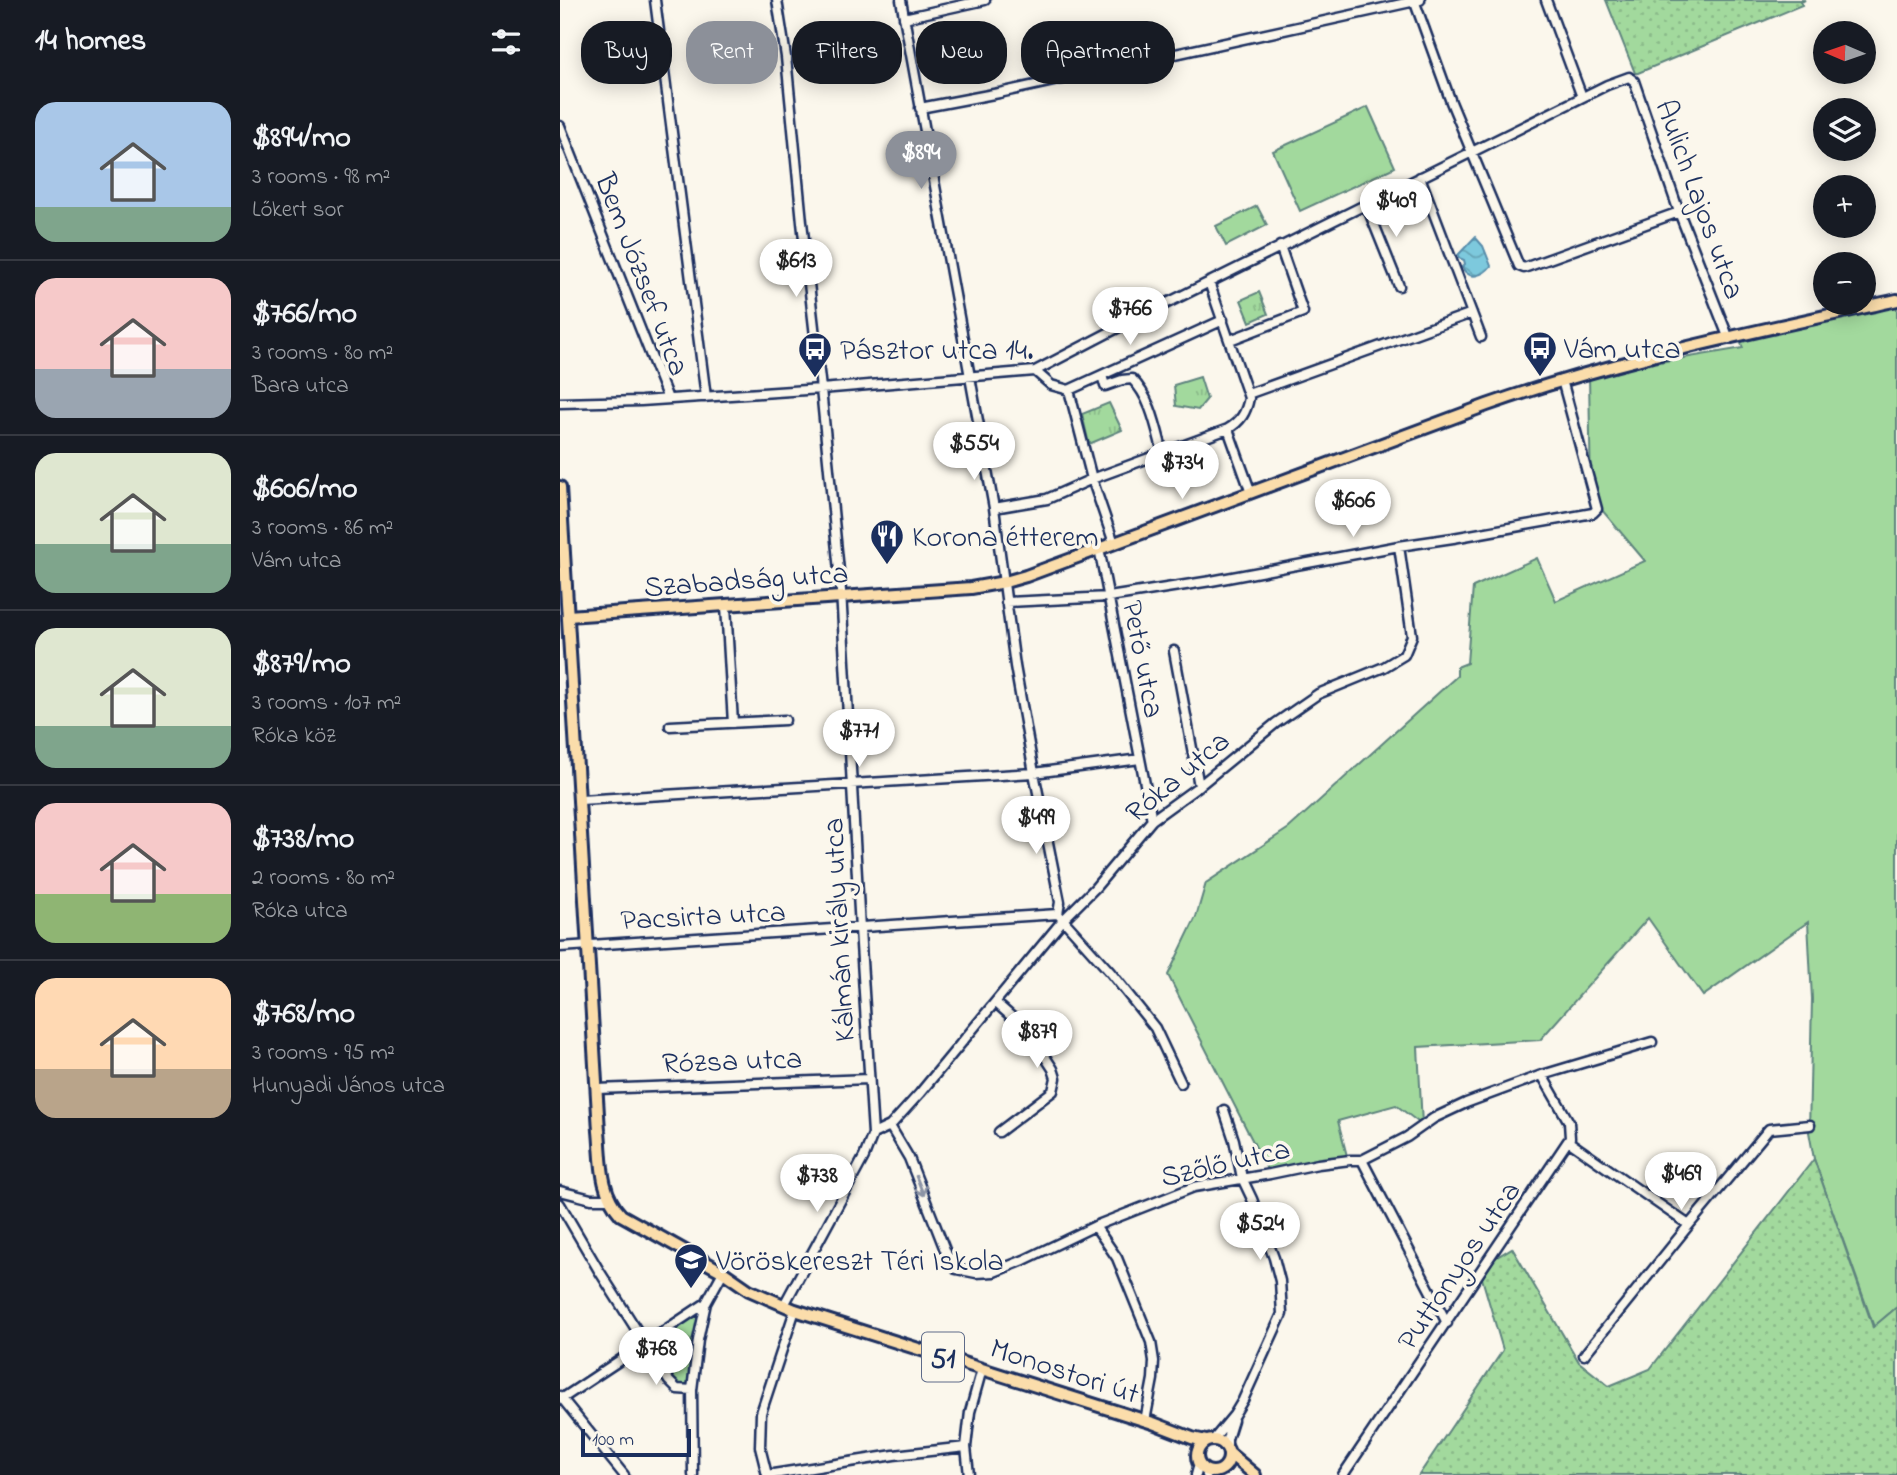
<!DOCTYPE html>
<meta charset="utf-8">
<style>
:root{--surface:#171b24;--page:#20242c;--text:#f1f3f6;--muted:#9ea1a6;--line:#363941;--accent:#8c9099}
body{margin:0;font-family:"Indie Flower",sans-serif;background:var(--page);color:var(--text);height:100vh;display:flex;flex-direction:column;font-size:26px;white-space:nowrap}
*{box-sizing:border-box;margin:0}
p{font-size:23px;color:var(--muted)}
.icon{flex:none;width:38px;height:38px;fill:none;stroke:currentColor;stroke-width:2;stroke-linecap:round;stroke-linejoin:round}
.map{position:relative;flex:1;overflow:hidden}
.side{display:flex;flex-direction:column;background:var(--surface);width:560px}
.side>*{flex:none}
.banner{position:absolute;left:21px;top:21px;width:665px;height:63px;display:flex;gap:14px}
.needle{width:46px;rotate:272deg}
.controls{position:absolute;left:1253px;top:21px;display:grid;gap:14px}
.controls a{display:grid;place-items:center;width:63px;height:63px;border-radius:50%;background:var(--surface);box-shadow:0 4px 18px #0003;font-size:35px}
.scale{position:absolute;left:21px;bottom:18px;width:110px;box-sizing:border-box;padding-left:7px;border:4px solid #1b2f5e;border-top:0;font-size:19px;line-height:24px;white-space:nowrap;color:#1b2f5e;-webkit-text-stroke:5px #fbf7ec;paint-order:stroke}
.price{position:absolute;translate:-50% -60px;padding:0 16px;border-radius:24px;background:#fff;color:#222;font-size:23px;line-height:46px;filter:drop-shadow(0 2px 4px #0008)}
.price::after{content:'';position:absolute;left:50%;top:42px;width:21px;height:16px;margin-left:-10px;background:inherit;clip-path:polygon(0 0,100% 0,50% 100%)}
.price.current{background:var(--accent);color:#fff}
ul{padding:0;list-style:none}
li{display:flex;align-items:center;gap:21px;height:175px;padding:0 35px}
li+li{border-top:2px solid var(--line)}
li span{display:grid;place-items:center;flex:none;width:196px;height:140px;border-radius:21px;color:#555}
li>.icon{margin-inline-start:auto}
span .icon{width:84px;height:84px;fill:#fffc;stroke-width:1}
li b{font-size:30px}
h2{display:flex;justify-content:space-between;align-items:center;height:84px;padding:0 35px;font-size:30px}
.chip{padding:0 24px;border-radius:28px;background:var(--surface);box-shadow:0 4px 18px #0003;font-size:24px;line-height:63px}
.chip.current{background:var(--accent);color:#fff}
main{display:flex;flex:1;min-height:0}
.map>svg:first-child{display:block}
.grass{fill:#a2d99d;stroke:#5e847e;stroke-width:2}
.park{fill:url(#park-tufts);stroke:#5e847e;stroke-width:2}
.garden{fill:url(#garden-dots);stroke:#5e847e;stroke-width:2}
.water{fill:url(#water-waves);stroke:#568baa;stroke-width:2}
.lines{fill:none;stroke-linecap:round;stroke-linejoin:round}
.minor-casing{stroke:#1b2f5e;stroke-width:13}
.major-casing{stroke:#1b2f5e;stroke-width:16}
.minor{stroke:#fbf7ec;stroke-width:8}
.major{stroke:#fbddab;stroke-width:10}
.oneway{stroke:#8b93a5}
.labels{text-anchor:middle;stroke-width:7;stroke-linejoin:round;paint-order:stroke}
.shield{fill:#fbf7ec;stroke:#5e6b89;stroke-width:2}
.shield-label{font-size:28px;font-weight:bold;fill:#1b2f5e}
.street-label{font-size:30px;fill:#1b2f5e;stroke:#fbf7ec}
.poi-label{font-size:30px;fill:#1b2f5e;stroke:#fbf7ec;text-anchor:start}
</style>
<main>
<section class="side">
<h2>14 homes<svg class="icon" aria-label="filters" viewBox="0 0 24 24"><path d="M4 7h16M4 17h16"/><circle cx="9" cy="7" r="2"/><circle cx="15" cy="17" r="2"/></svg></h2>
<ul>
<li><span style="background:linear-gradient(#a9c7e8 75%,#7fa58c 0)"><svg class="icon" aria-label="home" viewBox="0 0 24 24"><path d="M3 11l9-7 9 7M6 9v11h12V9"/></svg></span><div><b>$894/mo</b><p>3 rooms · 98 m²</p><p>Lőkert sor</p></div></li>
<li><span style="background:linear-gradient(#f6c9c9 65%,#9aa5b1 0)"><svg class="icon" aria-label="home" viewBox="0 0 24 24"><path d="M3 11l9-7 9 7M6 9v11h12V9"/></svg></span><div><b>$766/mo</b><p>3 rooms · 80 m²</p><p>Bara utca</p></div></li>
<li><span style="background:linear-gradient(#dfe7d0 65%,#7fa58c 0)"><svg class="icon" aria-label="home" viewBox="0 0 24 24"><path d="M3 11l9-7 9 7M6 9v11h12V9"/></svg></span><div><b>$606/mo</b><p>3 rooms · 86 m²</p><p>Vám utca</p></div></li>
<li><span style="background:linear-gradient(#dfe7d0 70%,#7fa58c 0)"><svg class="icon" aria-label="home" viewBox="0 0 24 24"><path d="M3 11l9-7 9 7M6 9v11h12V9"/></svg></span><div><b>$879/mo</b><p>3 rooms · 107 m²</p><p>Róka köz</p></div></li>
<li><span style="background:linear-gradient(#f6c9c9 65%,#8fb573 0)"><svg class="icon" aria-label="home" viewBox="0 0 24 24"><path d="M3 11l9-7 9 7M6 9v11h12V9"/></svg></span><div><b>$738/mo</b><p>2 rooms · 80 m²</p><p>Róka utca</p></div></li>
<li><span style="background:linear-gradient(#ffd9b3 65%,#b9a48a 0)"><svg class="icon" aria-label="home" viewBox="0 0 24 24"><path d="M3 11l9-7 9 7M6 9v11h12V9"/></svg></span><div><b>$768/mo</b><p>3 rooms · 95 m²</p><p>Hunyadi János utca</p></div></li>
</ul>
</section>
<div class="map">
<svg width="1337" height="1475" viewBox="0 0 1337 1475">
<defs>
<pattern id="park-tufts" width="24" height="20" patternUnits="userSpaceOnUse" patternTransform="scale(1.75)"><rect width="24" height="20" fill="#a2d99d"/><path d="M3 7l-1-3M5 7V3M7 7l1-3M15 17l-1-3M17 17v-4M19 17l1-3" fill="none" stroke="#8bbb8a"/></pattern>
<pattern id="garden-dots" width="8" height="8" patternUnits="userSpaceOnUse" patternTransform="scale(1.75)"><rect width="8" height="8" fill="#a2d99d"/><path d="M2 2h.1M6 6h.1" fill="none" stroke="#8bbb8a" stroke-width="1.8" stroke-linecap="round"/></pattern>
<pattern id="water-waves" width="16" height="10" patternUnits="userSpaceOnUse" patternTransform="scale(1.75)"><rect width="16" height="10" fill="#7dc9dd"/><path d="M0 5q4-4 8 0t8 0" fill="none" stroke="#66a4b6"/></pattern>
</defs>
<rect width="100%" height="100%" fill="#fbf7ec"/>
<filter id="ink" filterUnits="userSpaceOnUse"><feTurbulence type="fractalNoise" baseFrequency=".0143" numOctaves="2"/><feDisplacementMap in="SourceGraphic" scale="14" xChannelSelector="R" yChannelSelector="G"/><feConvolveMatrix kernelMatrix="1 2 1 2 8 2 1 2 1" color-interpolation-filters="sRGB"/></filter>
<g filter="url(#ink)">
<path class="grass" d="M808,107L835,167L740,211L713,151Z
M697,206L707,225L666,246L656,226Z
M1337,303V1307L1314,1327L1254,1159L1249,1132L1252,999L1248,922L1143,996L1088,918L980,1040L858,1047L862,1125L836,1105L778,1121L787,1156L711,1177L608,975L636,917L646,883L729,828L897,676V667L907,663L913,587L977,558L996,601L1085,561L1031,497L1029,374L1183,348L1180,341Z"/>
<path class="park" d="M699,292L708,314L690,322L681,300Z
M640,377L647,399L638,410L616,406L614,385Z
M549,403L562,430L529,444L522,414Z
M142,1309L132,1390L117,1389L90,1345Z"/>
<path class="garden" d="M1046,0H1245L1241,2L1242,5L1078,73H1075Z
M1254,1159L1313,1327L1337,1307V1475H859L943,1350L919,1268L952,1248L1019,1362L1049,1386L1090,1369Z"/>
<path class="water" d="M915,237L923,246L931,266C923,276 909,281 902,267L905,264L904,260L899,258L898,255Z"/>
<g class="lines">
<g class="minor-casing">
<path id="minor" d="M95,0L146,397
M217,0L226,57L242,222L261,389L281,591L300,929L313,1134
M341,0L434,508L455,666L474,773L500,902L498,914L551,973L595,1028L621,1083
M854,0L891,102L959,266L964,268L1119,212
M986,0L1022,97
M344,18L425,0
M360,108L439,93L860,0
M0,126L108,399
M860,177L921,337
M806,204L839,286
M670,340L743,312L720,246
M475,371L491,385L509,390L663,320
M542,375L545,386L562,380L572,379C591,398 596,427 603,453
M509,390L532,479L554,543
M688,394L912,313
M0,403L81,401L261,389L475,371L571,321L1047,85L1069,77L1074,81L1119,212L1169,339
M668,429L691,493
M434,508L487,499L532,479L668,429C681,421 686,413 689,398L649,282
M539,548L592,820
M446,602L549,597L651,581L839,546L893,538L1033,513L1037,509L1002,380
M166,606L173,723
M614,651L639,786
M110,726L225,720
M20,800L474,773L580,759
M0,947L498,914
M436,1003L469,1032L493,1069L496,1078L493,1091L439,1132
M37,1089L309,1079
M330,1126L349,1158L387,1255L396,1269L416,1273L434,1272L464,1260L535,1226L634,1187L710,1174L758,1164L790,1160H802L847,1137L874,1118L906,1103L979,1076L1092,1042
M1008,1141L1129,1225
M802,1160L887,1323
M0,1191L31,1199H49
M0,1204L38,1269L109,1381L117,1389L132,1390
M535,1226L557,1258L591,1342L594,1361L593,1379L585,1421
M224,1305L304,1157L313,1134L330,1126L360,1093L503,920L535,888L592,820L639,786L716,723L758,694L824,667L844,655L852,636L839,546
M1024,1355L1129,1225L1209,1129L1250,1125
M0,1396L64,1475
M3,1398L146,1303
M654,1439L674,1415L683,1400L722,1314L720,1281L714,1258L692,1199L682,1178L674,1140L664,1110
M667,1448V1439L673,1420
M133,1475L132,1390L138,1340L146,1303L163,1272
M207,1475L334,1455L406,1447
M207,1475L200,1447L201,1413L235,1310
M409,1475L406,1447L410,1412L422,1369
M636,1475L639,1464
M647,1475L650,1472
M783,1475L1010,1138L1009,1122L982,1075"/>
</g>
<g class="major-casing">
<path id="major" d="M0,487L39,1131C42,1161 39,1191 61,1215L163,1272L189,1290L235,1310L593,1423L632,1438L646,1441
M8,616L411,588L445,582L466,576L927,405C1060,358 1200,331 1337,300
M637 1456a16 16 0 1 1 32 0a16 16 0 1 1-32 0Z
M669,1453L695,1475"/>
</g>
<use href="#minor" class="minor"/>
<use href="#major" class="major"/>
</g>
<defs><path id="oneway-shaft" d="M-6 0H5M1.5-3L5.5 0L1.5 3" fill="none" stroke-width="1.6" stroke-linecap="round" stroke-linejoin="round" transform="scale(1.75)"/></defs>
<use class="oneway" href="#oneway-shaft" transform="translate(360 1186) rotate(68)"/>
</g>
<defs>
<g id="bus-pin" transform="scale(1.75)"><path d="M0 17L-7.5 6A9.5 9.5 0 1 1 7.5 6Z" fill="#1b2f5e" stroke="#fbf7ec"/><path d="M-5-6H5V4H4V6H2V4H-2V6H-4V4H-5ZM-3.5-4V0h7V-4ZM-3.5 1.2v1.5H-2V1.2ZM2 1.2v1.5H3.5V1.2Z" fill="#fff"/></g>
<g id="restaurant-pin" transform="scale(1.75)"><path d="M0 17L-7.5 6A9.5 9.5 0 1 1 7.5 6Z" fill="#1b2f5e" stroke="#fbf7ec"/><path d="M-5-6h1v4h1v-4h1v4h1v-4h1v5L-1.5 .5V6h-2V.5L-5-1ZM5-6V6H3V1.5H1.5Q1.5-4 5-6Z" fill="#fff"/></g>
<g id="school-pin" transform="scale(1.75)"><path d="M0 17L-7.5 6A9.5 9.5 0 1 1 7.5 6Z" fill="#1b2f5e" stroke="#fbf7ec"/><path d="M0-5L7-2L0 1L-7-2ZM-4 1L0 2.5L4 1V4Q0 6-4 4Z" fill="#fff"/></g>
</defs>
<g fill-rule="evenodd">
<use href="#bus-pin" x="980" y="348"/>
<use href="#bus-pin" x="255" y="349"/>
<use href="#restaurant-pin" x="327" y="536"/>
<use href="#school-pin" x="131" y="1260"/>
</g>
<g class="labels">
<rect class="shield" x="362" y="1332.5" width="42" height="49" rx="5"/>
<g class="shield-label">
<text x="383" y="1367">51</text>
</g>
<g class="street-label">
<text transform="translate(1141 199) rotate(70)" y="10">Aulich Lajos utca</text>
<text transform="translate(83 274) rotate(69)" y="10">Bem József utca</text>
<text transform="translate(186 579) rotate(-4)" y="10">Szabadság utca</text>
<text transform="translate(584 659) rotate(79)" y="10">Pető utca</text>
<text transform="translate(617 776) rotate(-40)" y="10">Róka utca</text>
<text transform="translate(143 915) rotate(-3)" y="10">Pacsirta utca</text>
<text transform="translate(278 930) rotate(-93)" y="10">Kálmán király utca</text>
<text transform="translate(172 1060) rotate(-2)" y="10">Rózsa utca</text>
<text transform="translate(665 1162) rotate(-13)" y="10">Szőlő utca</text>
<text transform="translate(898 1265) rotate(-56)" y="10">Puttonyos utca</text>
<text transform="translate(505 1370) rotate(18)" y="10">Monostori út</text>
</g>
<g class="poi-label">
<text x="1004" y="358">Vám utca</text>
<text x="280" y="359">Pásztor utca 14.</text>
<text x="352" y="546">Korona étterem</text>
<text x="156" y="1270">Vöröskereszt Téri Iskola</text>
</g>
</g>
</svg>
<div class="controls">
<a><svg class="needle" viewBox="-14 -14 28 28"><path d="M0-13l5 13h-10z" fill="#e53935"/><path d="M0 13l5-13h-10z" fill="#9ea1a6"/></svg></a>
<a><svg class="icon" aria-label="layers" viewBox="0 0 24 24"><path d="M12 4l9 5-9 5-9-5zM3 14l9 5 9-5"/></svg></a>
<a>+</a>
<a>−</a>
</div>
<div class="scale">100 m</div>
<b class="price current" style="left:361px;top:191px">$894</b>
<b class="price" style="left:836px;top:239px">$409</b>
<b class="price" style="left:236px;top:299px">$613</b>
<b class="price" style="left:570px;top:347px">$766</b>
<b class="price" style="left:414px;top:482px">$554</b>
<b class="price" style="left:622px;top:501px">$734</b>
<b class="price" style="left:793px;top:539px">$606</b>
<b class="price" style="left:299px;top:769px">$771</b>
<b class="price" style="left:476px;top:856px">$499</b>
<b class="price" style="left:477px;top:1070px">$879</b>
<b class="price" style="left:1121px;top:1212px">$469</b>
<b class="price" style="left:257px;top:1214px">$738</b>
<b class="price" style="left:700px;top:1262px">$524</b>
<b class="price" style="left:96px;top:1387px">$768</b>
<div class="banner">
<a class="chip">Buy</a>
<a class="chip current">Rent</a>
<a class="chip">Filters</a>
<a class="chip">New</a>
<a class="chip">Apartment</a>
</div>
</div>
</main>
